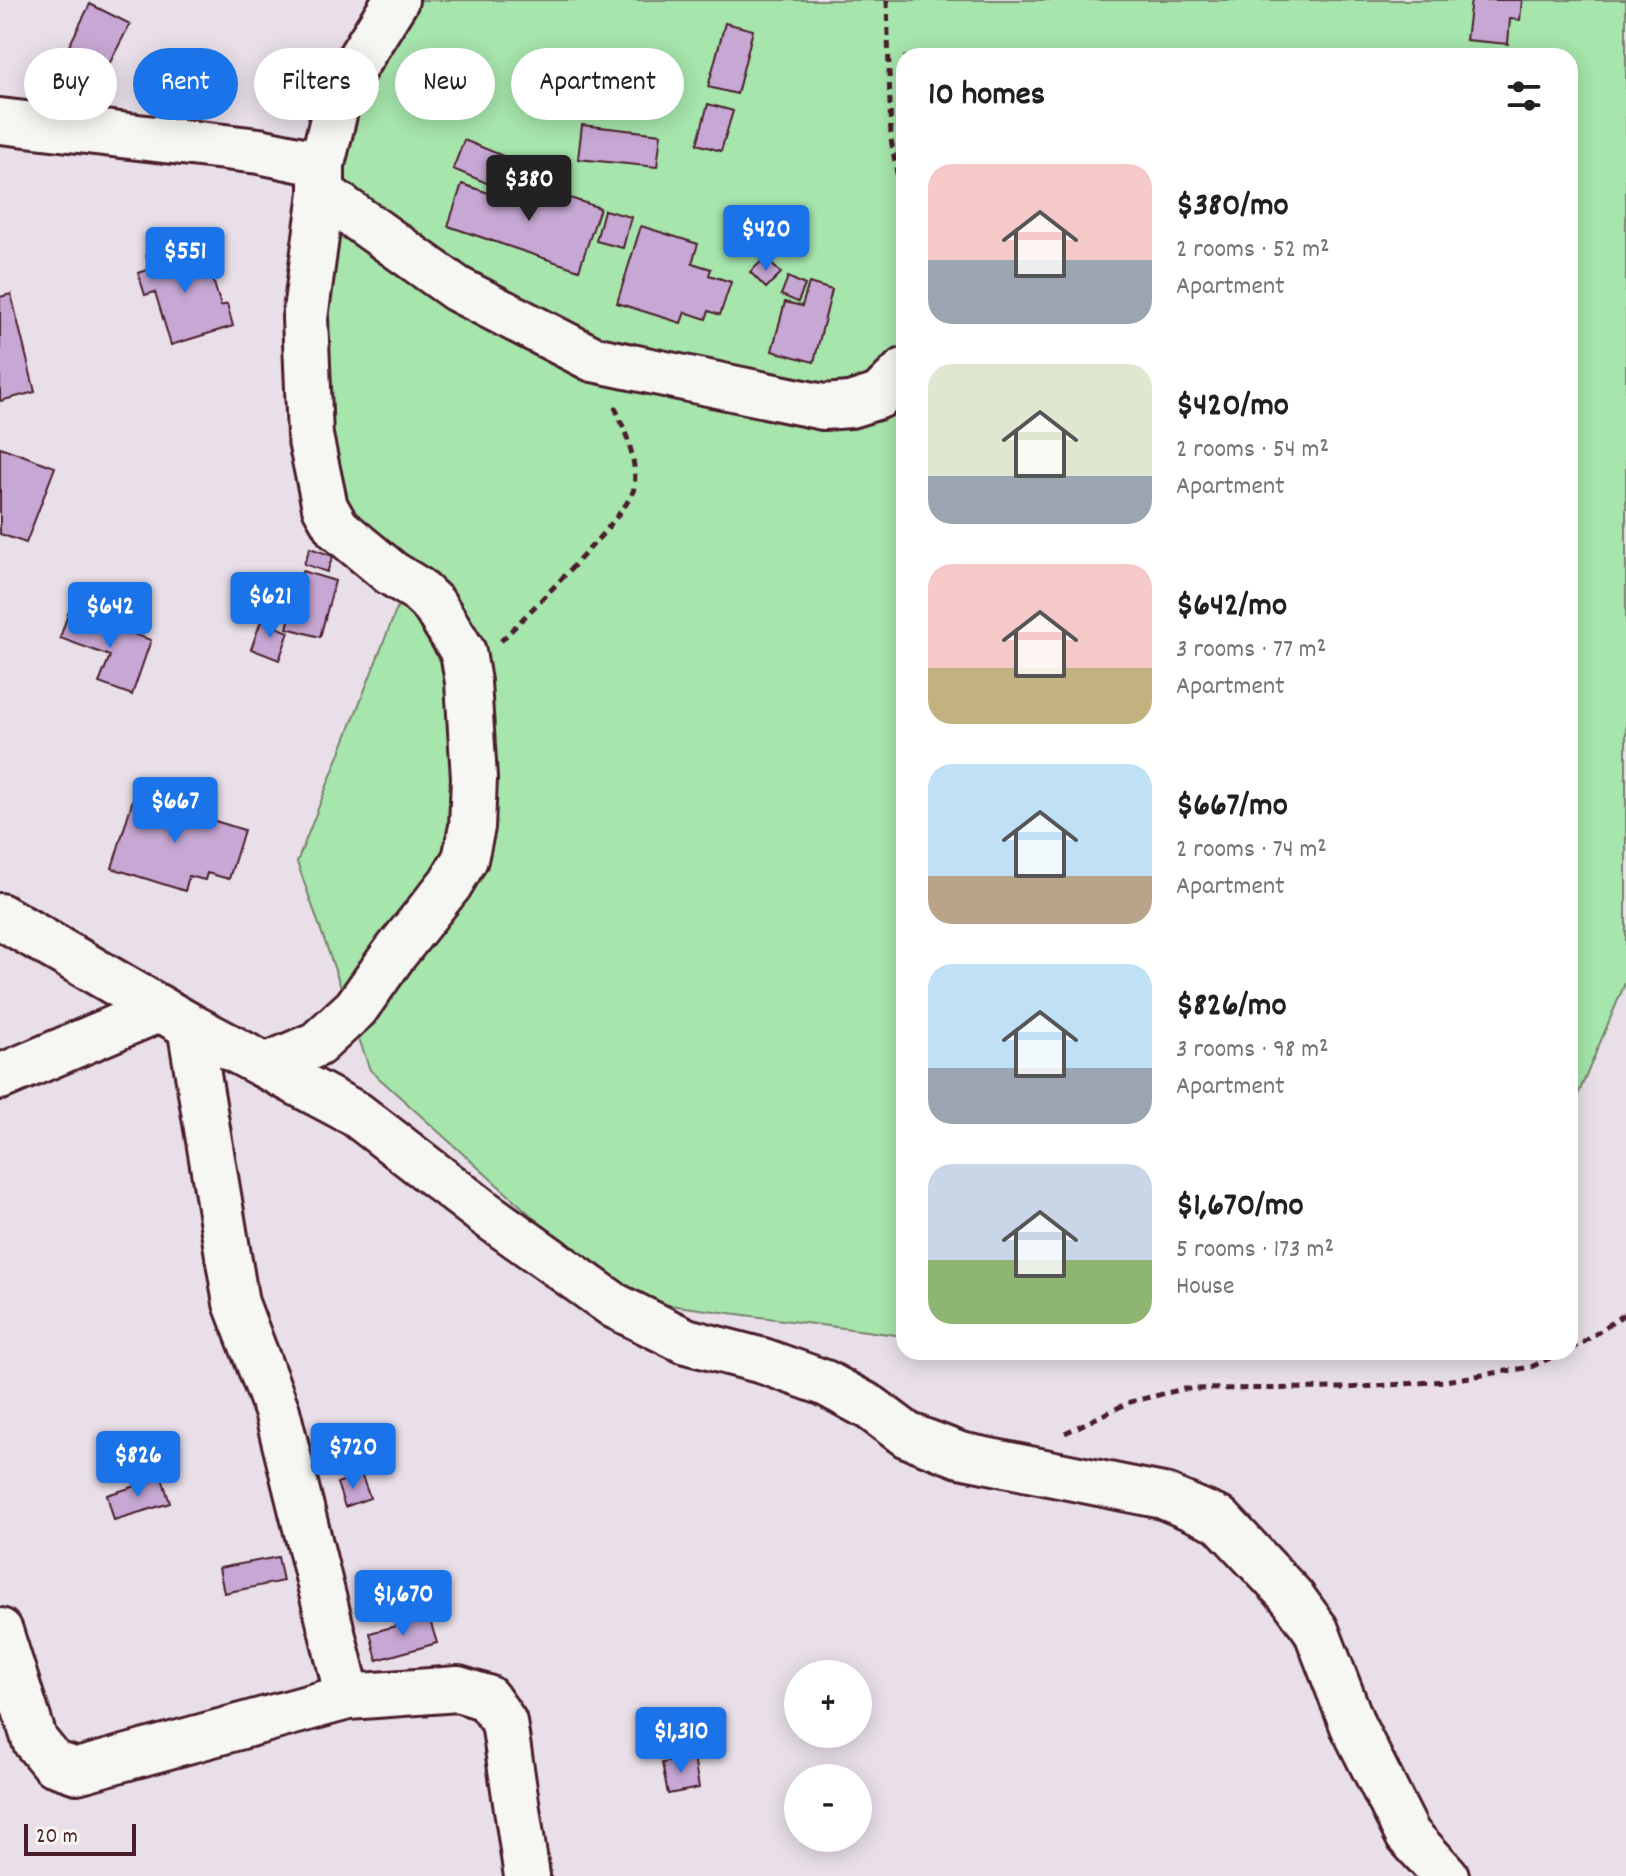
<!DOCTYPE html>
<meta charset="utf-8">
<style>
:root{--surface:#fff;--page:#f2f2f2;--text:#202124;--muted:#757577;--accent:#1a73e8}
body{margin:0;font-family:Dekko,sans-serif;background:var(--page);color:var(--text);height:100vh;display:flex;flex-direction:column;font-size:30px;white-space:nowrap}
*{box-sizing:border-box;margin:0}
p{font-size:26px;color:var(--muted)}
.icon{flex:none;width:44px;height:44px;fill:none;stroke:currentColor;stroke-width:2;stroke-linecap:round;stroke-linejoin:round}
.map{position:relative;flex:1;overflow:hidden}
.drawer{position:absolute;left:896px;top:48px;width:682px;height:1312px;display:flex;flex-direction:column;background:var(--surface);border-radius:24px;box-shadow:0 4px 20px #0003}
.drawer>*{flex:none}
.top-card{position:absolute;left:24px;top:48px;width:752px;height:72px;display:flex;gap:16px}
.fabs{position:absolute;left:784px;top:1660px;display:grid;gap:16px}
.fabs a{display:grid;place-items:center;width:88px;height:88px;border-radius:50%;background:var(--surface);box-shadow:0 4px 20px #0003;font-size:40px}
.scale{position:absolute;left:24px;bottom:20px;width:112px;box-sizing:border-box;padding-left:8px;border:4px solid #4a1f2b;border-top:0;font-size:22px;line-height:28px;white-space:nowrap;color:#4a1f2b;-webkit-text-stroke:6px #f6f6f2;paint-order:stroke}
.price{position:absolute;translate:-50% -68px;padding:0 18px;border-radius:8px;background:var(--accent);color:#fff;font-size:26px;line-height:52px;filter:drop-shadow(0 2px 4px #0008)}
.price::after{content:'';position:absolute;left:50%;top:48px;width:24px;height:18px;margin-left:-12px;background:inherit;clip-path:polygon(0 0,100% 0,50% 100%)}
.price.on{background:#222;color:#fff}
ul{padding:0;list-style:none}
li{display:flex;align-items:center;gap:24px;height:200px;padding:0 32px}
li span{display:grid;place-items:center;flex:none;width:224px;height:160px;border-radius:24px;color:#555}
li>.icon{margin-inline-start:auto}
span .icon{width:96px;height:96px;fill:#fffc;stroke-width:1}
li b{font-size:34px}
h2{display:flex;justify-content:space-between;align-items:center;height:96px;padding:0 32px;font-size:34px}
.chip{padding:0 28px;border-radius:36px;background:var(--surface);box-shadow:0 4px 20px #0003;font-size:28px;line-height:72px}
.chip.on{background:var(--accent);color:#fff}
.map>svg:first-child{display:block}
.green{fill:#a6e5ac;stroke:#78826c;stroke-width:2}
.building{fill:#c7a8d4;stroke:#4a1f2b;stroke-width:2}
.lines{fill:none;stroke-linecap:round;stroke-linejoin:round}
.minor-casing{stroke:#4a1f2b;stroke-width:50}
.path{stroke:#4a1f2b;stroke-width:5;stroke-dasharray:8 6;stroke-linecap:butt}
.minor{stroke:#f6f6f2;stroke-width:44}
</style>
<div class="map">
<svg width="1626" height="1876" viewBox="0 0 1626 1876">
<rect width="100%" height="100%" fill="#e8dfe9"/>
<filter id="ink" filterUnits="userSpaceOnUse"><feTurbulence type="fractalNoise" baseFrequency=".0125" numOctaves="2"/><feDisplacementMap in="SourceGraphic" scale="16" xChannelSelector="R" yChannelSelector="G"/><feConvolveMatrix kernelMatrix="1 2 1 2 8 2 1 2 1" color-interpolation-filters="sRGB"/></filter>
<g filter="url(#ink)">
<path class="green" d="M413,0H1626V981L1570,1114V56H904V1336L624,1299L370,1070L297,862L408,580L333,495L317,370L333,156L361,70Z"/>
<path class="building" d="M1471,0H1522L1520,20L1510,19L1508,44L1466,40Z
M90,4L130,24L105,72L66,52Z
M725,23L753,30L737,94L708,87Z
M666,87L673,102L657,110L650,95Z
M708,104L733,111L721,151L697,144Z
M582,125L661,134L657,167L578,159Z
M464,140L530,167L518,196L453,169Z
M462,184L527,206L534,186L600,208L579,270L448,226Z
M604,210L631,217L623,248L596,241Z
M641,226L698,244L692,263L711,269L709,275L731,282L720,315L709,311L706,319L685,312L681,323L617,303Z
M203,247L221,306L227,304L233,326L171,345L155,292L145,295L138,273L150,269L146,255L165,249L167,258Z
M765,258L781,273L766,288L750,272Z
M788,277L805,285L798,302L781,295Z
M809,283L832,290L814,362L772,351L785,302L802,306Z
M11,294L35,392L0,401V297Z
M0,447L55,467L26,543L0,534Z
M310,548L333,556L327,572L304,564Z
M302,571L335,581L320,637L287,628Z
M69,611L151,640L132,695L99,683L110,656L60,638Z
M261,621L289,632L279,660L251,649Z
M134,796L244,830L229,879L207,873L205,880L189,876L185,891L112,868Z
M361,1474L370,1498L345,1507L337,1483Z
M162,1478L170,1503L114,1520L107,1495Z
M278,1557L283,1581L224,1593L219,1568Z
M429,1617L437,1643L377,1660L370,1633Z
M694,1757L699,1788L668,1794L662,1763Z"/>
<g class="lines">
<g class="minor-casing">
<path id="minor" d="M0,121L259,151L322,164
M322,193L457,289L593,359L823,407L850,405L879,396L904,371
M0,916L190,1026L356,1114L483,1212L615,1306L686,1341L763,1361L825,1383L871,1408L907,1435L960,1455L1163,1496L1220,1520L1292,1597L1316,1630L1353,1726L1408,1835L1446,1876
M190,1026L236,1303L277,1411L348,1697
M266,1066L317,1044L356,1008L392,957L450,884L465,859L472,827L474,778L468,682L463,652L434,605L417,589L391,573L337,528L325,507L310,436L305,318L322,193V164L340,90L396,0
M0,1077L160,1009
M0,1631L35,1741L53,1763L77,1771L348,1697L458,1689L487,1698L504,1722L527,1876"/>
</g>
<path class="path" d="M887,0L891,139L904,213
M501,641C524,617 631,512 634,488C638,461 625,430 614,405
M1570,1349L1584,1342L1626,1313
M1065,1433L1130,1402L1183,1389L1346,1388L1445,1381L1531,1367L1563,1352"/>
<use href="#minor" class="minor"/>
</g>
</g>
</svg>
<div class="fabs">
<a>+</a>
<a>−</a>
</div>
<div class="scale">20 m</div>
<b class="price on" style="left:529px;top:223px">$380</b>
<b class="price" style="left:766px;top:273px">$420</b>
<b class="price" style="left:185px;top:295px">$551</b>
<b class="price" style="left:270px;top:640px">$621</b>
<b class="price" style="left:110px;top:650px">$642</b>
<b class="price" style="left:175px;top:845px">$667</b>
<b class="price" style="left:353px;top:1491px">$720</b>
<b class="price" style="left:138px;top:1499px">$826</b>
<b class="price" style="left:403px;top:1638px">$1,670</b>
<b class="price" style="left:681px;top:1775px">$1,310</b>
<div class="top-card">
<a class="chip">Buy</a>
<a class="chip on">Rent</a>
<a class="chip">Filters</a>
<a class="chip">New</a>
<a class="chip">Apartment</a>
</div>
<section class="drawer">
<h2>10 homes<svg class="icon" aria-label="filters" viewBox="0 0 24 24"><path d="M4 7h16M4 17h16"/><circle cx="9" cy="7" r="2"/><circle cx="15" cy="17" r="2"/></svg></h2>
<ul>
<li><span style="background:linear-gradient(#f6c9c9 60%,#9aa5b1 0)"><svg class="icon" aria-label="home" viewBox="0 0 24 24"><path d="M3 11l9-7 9 7M6 9v11h12V9"/></svg></span><div><b>$380/mo</b><p>2 rooms · 52 m²</p><p>Apartment</p></div></li>
<li><span style="background:linear-gradient(#dfe7d0 70%,#9aa5b1 0)"><svg class="icon" aria-label="home" viewBox="0 0 24 24"><path d="M3 11l9-7 9 7M6 9v11h12V9"/></svg></span><div><b>$420/mo</b><p>2 rooms · 54 m²</p><p>Apartment</p></div></li>
<li><span style="background:linear-gradient(#f6c9c9 65%,#c2b280 0)"><svg class="icon" aria-label="home" viewBox="0 0 24 24"><path d="M3 11l9-7 9 7M6 9v11h12V9"/></svg></span><div><b>$642/mo</b><p>3 rooms · 77 m²</p><p>Apartment</p></div></li>
<li><span style="background:linear-gradient(#bfe0f5 70%,#b9a48a 0)"><svg class="icon" aria-label="home" viewBox="0 0 24 24"><path d="M3 11l9-7 9 7M6 9v11h12V9"/></svg></span><div><b>$667/mo</b><p>2 rooms · 74 m²</p><p>Apartment</p></div></li>
<li><span style="background:linear-gradient(#bfe0f5 65%,#9aa5b1 0)"><svg class="icon" aria-label="home" viewBox="0 0 24 24"><path d="M3 11l9-7 9 7M6 9v11h12V9"/></svg></span><div><b>$826/mo</b><p>3 rooms · 98 m²</p><p>Apartment</p></div></li>
<li><span style="background:linear-gradient(#c9d6e8 60%,#8fb573 0)"><svg class="icon" aria-label="home" viewBox="0 0 24 24"><path d="M3 11l9-7 9 7M6 9v11h12V9"/></svg></span><div><b>$1,670/mo</b><p>5 rooms · 173 m²</p><p>House</p></div></li>
</ul>
</section>
</div>
